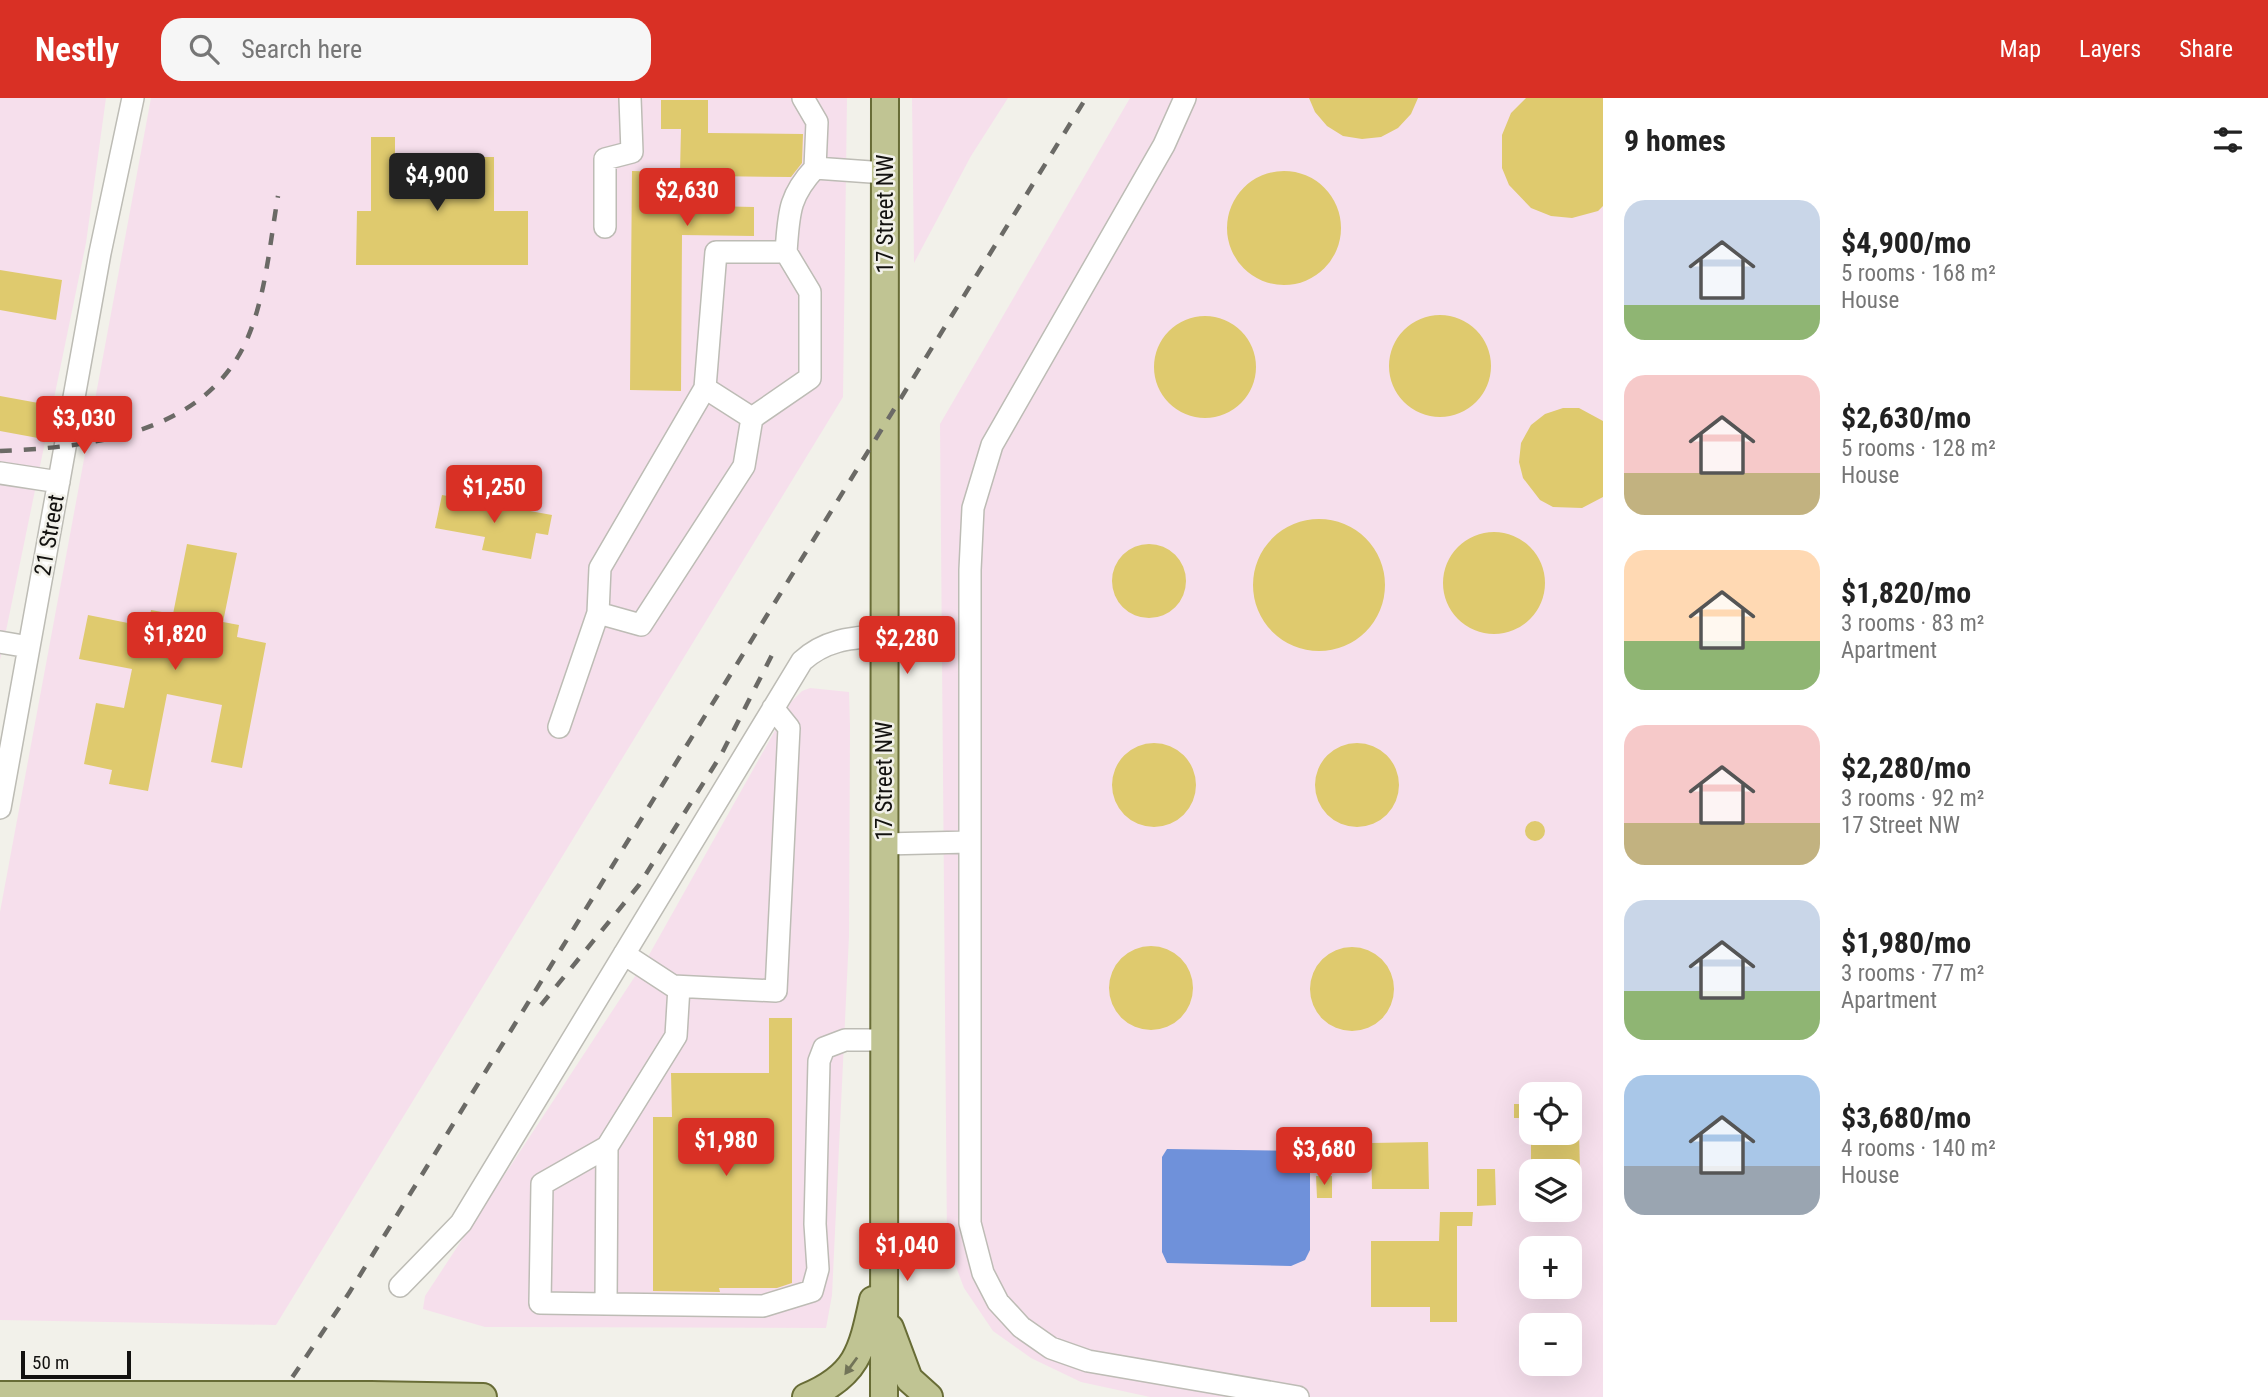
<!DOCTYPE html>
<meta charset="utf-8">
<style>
:root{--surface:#fff;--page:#f6f6f6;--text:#222;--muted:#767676;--accent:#d93025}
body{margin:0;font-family:"Roboto Condensed",sans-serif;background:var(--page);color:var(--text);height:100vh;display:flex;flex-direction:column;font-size:26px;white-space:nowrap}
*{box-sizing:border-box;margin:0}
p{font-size:23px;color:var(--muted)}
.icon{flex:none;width:38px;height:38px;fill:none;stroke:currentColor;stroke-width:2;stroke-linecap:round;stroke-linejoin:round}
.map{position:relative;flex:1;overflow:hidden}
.side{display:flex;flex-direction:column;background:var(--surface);width:665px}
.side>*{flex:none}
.tools{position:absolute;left:1519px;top:984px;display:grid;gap:14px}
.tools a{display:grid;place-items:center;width:63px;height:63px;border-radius:14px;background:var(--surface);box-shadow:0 7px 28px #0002;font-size:35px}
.scale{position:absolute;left:21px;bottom:18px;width:110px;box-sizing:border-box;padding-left:7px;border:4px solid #131210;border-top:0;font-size:19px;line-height:24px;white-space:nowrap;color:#131210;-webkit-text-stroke:5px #f2f1ea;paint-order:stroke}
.price{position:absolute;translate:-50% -60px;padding:0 16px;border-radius:7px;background:var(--accent);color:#fff;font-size:23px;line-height:46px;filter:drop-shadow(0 2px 4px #0008)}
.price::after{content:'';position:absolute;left:50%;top:42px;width:21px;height:16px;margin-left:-10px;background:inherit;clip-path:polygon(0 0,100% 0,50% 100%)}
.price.selected{background:#222;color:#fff}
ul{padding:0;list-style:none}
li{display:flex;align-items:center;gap:21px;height:175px;padding:0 21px}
li span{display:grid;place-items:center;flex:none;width:196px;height:140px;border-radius:21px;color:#555}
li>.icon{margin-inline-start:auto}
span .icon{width:84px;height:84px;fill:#fffc;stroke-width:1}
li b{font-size:30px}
h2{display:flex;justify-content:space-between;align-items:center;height:84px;padding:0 21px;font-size:30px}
header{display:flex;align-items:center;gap:42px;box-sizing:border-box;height:98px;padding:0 35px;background:var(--accent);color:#fff}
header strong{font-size:33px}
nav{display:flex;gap:38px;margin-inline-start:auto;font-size:24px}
.search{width:490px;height:63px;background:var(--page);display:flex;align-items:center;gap:18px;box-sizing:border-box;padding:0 24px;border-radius:21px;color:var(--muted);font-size:26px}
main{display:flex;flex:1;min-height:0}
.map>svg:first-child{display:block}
.industrial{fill:#f6dfec;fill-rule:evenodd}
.water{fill:#6f91da}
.building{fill:#dfca6e}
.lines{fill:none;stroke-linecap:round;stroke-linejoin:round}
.minor-casing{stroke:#bdbcb5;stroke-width:24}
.major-casing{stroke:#686c36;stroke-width:30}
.minor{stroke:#fff;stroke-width:21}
.major{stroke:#c0c493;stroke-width:26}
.rail{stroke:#6b6a66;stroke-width:4.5;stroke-dasharray:12 12;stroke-linecap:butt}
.major-bridge-casing{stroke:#686c36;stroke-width:30;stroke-linecap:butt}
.major-bridge{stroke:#c0c493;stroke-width:26}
.oneway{fill:#727458}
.labels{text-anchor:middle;stroke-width:5;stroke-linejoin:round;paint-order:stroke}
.street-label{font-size:23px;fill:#131210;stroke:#f2f1ea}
</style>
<header>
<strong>Nestly</strong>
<div class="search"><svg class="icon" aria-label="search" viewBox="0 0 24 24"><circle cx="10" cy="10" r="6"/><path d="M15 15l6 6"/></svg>Search here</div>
<nav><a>Map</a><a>Layers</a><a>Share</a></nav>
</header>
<main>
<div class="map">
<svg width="1603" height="1299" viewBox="0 0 1603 1299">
<rect width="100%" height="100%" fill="#f2f1ea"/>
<path class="industrial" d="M0,0H106L86,145L0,562Z
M151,0H847L843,299L276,1227L0,1222V814Z
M912,0H1008L971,58L914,165Z
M1130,0H1603V1299H1150L1081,1284L1031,1260L993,1233L964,1190L947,1145L940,326ZM1531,996H1570V1034H1531ZM1531,1073H1570V1111H1531ZM1531,1150H1570V1188H1531ZM1531,1227H1570V1265H1531Z
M810,590L849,594L850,628L849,838L832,1197L826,1230L485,1229L423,1211L425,1198L649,857L791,604L802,593Z"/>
<path class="water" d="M1167,1051L1307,1053L1310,1066V1152L1305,1162L1291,1168L1167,1165L1162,1154V1059Z"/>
<path class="building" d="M1309,0H1418L1411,16L1398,30L1381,39L1362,41L1343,38L1327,28L1315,14Z
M1526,0H1603V108L1598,113L1572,120L1551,118L1531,110L1509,87L1502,70V37L1511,15Z
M661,2H708V35L803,36L802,65L791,79L709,78L708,108L754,109V138L682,137L681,293L630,292L632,73L680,74L681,31H661Z
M371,39H395V59H494V113H528V167H356L357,113H371Z
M1227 130a57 57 0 1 1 114 0a57 57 0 1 1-114 0Z
M0,172L62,182L56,222L0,212Z
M1389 268a51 51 0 1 1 102 0a51 51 0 1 1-102 0Z
M1154 269a51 51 0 1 1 102 0a51 51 0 1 1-102 0Z
M0,298L44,306L38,340L0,333Z
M1563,310H1579L1603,323V399L1582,410L1553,409L1540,402L1523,380L1519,364L1521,345L1531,327L1545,316Z
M442,397L552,417L548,437L536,435L531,461L482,452L485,439L435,430Z
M1253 487a66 66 0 1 1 132 0a66 66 0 1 1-132 0Z
M1443 485a51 51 0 1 1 102 0a51 51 0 1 1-102 0Z
M1112 483a37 37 0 1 1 74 0a37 37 0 1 1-74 0Z
M187,446L237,455L223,524L239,527L237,539L266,545L242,670L211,664L222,607L167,596L148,693L109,686L112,672L84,666L96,605L124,610L132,571L79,561L88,517L148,529L151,512L173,516Z
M1315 687a42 42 0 1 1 84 0a42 42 0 1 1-84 0Z
M1112 687a42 42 0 1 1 84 0a42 42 0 1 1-84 0Z
M1525 733a10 10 0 1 1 20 0a10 10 0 1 1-20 0Z
M1109 890a42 42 0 1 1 84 0a42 42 0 1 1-84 0Z
M1310 891a42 42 0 1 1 84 0a42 42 0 1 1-84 0Z
M769,920H792V1185L777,1190H719L720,1194L653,1193V1019H672L671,975H769Z
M1514,1006H1531V1020H1514Z
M1531,1034H1579L1580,1073H1531Z
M1428,1044L1429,1091H1372L1371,1045Z
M1477,1071H1495L1496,1107L1477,1108Z
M1316,1078H1332V1100H1317Z
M1440,1114H1473L1472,1128H1457V1224H1430V1209H1371V1143H1439Z"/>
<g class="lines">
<g class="minor-casing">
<path id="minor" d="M803,0L817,24L815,70
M1185,0L1164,47L992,347L973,410L970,472V1125L983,1175L998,1204L1021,1229L1051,1250L1088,1263L1298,1299
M605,129V61L632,54L630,0
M752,320L810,280V194L786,154
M0,375L59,384
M598,515L600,470L705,290
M0,544L29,549
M559,629L598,515L641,527L744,368L752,320L705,290L716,154H786C789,116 788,99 815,70L885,75
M0,710L100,155L133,0
M884,746L969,744
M624,856L673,888L776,893L789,630L773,610
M679,889L676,938L607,1049L606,1206L763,1208L812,1193L818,1171L815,1126L819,963L824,950L845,942H884
M400,1188L461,1125L802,563C826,541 852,540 884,537
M606,1206L540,1205L542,1086L607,1049"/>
</g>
<g class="major-casing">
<path id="major" d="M890,1230L909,1281L929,1299
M0,1297H220
M371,1297L483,1299
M806,1299C857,1278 862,1253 873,1202
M884,1299L885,0"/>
</g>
<use href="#minor" class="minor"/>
<use href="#major" class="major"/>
<path class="rail" d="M0,353C92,349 207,336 248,239C266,196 270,144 278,98
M541,907L639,787L721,657L774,553
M279,1299L349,1195L1086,0"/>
<g class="major-bridge-casing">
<path id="major-bridge" d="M220,1297H371"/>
</g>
<use href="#major-bridge" class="major-bridge"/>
</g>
<defs><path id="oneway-solid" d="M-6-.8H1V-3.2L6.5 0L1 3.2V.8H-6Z" transform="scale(1.75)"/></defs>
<use class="oneway" href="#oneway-solid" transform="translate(851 1268) rotate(126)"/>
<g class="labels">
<g class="street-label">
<text transform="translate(885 116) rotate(-90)" y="8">17 Street NW</text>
<text transform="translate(49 437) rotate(-80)" y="8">21 Street</text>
<text transform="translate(884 683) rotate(-90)" y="8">17 Street NW</text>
</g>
</g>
</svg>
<div class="tools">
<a><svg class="icon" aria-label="locate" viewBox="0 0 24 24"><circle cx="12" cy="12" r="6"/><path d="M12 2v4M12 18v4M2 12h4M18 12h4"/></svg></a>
<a><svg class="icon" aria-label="layers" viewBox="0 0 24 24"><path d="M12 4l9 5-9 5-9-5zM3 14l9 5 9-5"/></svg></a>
<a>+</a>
<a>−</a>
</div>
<div class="scale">50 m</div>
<b class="price selected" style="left:437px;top:115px">$4,900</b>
<b class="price" style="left:687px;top:130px">$2,630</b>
<b class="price" style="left:84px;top:358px">$3,030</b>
<b class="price" style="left:494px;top:427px">$1,250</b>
<b class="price" style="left:175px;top:574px">$1,820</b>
<b class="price" style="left:907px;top:578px">$2,280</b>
<b class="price" style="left:726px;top:1080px">$1,980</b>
<b class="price" style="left:1324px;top:1089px">$3,680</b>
<b class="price" style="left:907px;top:1185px">$1,040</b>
</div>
<section class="side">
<h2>9 homes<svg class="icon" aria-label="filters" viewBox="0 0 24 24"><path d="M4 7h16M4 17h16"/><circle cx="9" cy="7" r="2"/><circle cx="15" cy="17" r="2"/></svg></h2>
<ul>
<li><span style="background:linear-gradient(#c9d6e8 75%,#8fb573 0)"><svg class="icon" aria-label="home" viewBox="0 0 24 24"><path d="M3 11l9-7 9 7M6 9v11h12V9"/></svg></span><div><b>$4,900/mo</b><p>5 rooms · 168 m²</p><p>House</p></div></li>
<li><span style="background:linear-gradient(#f6c9c9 70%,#c2b280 0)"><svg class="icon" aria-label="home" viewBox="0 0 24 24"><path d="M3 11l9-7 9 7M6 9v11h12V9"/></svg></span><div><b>$2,630/mo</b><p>5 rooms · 128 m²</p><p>House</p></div></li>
<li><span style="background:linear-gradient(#ffd9b3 65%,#8fb573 0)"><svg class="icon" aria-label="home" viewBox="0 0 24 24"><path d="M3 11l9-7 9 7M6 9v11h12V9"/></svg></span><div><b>$1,820/mo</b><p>3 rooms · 83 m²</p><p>Apartment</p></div></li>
<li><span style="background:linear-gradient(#f6c9c9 70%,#c2b280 0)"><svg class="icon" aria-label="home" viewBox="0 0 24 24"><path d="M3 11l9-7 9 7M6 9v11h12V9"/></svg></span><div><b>$2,280/mo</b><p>3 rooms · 92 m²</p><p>17 Street NW</p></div></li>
<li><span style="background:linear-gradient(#c9d6e8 65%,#8fb573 0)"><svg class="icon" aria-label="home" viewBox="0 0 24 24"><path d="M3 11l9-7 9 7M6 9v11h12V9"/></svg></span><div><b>$1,980/mo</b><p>3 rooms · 77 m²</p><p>Apartment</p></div></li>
<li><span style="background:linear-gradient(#a9c7e8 65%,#9aa5b1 0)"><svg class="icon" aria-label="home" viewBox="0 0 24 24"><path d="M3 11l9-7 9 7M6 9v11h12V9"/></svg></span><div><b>$3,680/mo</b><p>4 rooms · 140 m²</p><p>House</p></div></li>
</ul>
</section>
</main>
